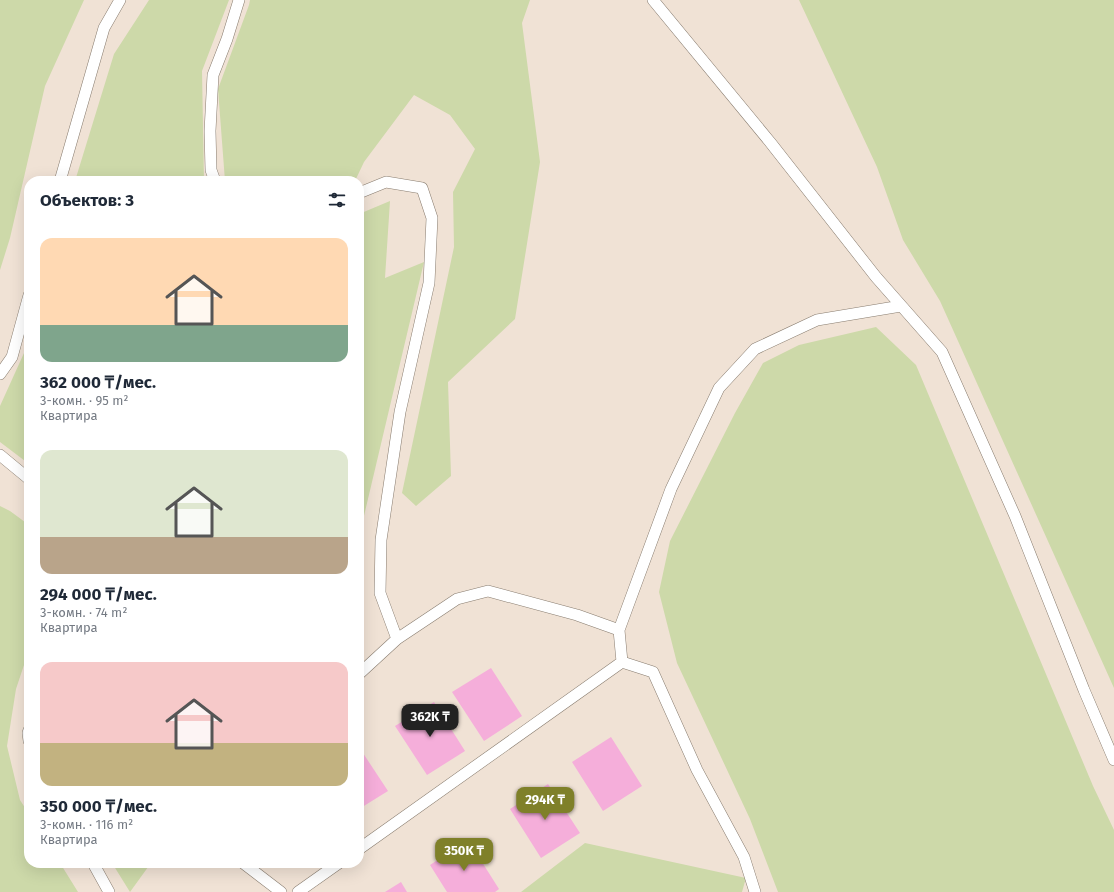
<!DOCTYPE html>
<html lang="ru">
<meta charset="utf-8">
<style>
:root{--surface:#fff;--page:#f2f2f3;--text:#1f2937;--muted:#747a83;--accent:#7f8029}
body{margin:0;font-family:"Fira Sans",sans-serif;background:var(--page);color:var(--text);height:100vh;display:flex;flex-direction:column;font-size:15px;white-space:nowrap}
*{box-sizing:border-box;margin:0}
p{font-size:13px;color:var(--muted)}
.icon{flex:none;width:22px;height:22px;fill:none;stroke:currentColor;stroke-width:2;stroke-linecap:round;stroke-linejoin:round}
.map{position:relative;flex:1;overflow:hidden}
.details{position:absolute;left:24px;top:176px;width:340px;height:692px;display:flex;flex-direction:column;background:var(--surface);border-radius:16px;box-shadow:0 4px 16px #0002}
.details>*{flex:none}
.price{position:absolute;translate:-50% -34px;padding:0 9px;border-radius:8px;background:var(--accent);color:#fff;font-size:13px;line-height:26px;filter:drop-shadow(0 1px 2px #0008)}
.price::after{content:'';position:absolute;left:50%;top:24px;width:12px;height:9px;margin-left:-6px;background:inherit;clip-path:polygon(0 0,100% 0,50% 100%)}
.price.on{background:#222;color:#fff}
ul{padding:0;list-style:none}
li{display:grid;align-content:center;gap:8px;height:212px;padding:0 16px}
li span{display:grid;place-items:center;height:124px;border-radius:12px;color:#555}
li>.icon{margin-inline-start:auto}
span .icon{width:72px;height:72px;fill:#fffc;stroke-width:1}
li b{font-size:17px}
h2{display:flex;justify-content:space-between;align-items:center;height:48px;padding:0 16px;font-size:17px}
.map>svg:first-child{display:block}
.green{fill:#cdd9a9}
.building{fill:#f5aeda}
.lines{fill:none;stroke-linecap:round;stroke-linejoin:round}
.service-casing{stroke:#887c6f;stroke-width:12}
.service{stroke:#fff;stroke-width:11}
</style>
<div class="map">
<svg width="1114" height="892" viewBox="0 0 1114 892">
<rect width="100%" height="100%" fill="#f0e2d5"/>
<path class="green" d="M0,0H84L45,86L10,238L0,270Z
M149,0H229L202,71L204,181H75L114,54Z
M250,0H530L522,23L540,162L515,319L448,382L451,476L416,506L402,493L454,247L453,192L475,149L450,115L414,95L364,162L355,181H225L218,89L249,5Z
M799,0H1114V688L940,301L903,240L877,167Z
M390,201L385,278L424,262L359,537V214Z
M876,327L916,365L1093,786L1114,830V892H778L750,819L677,663L659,592L670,541L735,413L763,363L799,345Z
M29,342V464L0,442V406Z
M0,506L10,511L29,525V650L16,689L7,746L20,800L29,814V863H60L78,892H0Z
M585,843L746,878L742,892H521Z
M112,863H151L130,892Z"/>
<path class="building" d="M491,668L522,716L484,741L452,692Z
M434,702L465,751L427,775L395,726Z
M611,737L642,786L603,811L572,762Z
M359,747L388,791L359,809Z
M548,784L580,833L541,858L510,809Z
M468,840L499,889L495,892H447L430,865Z
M401,882L407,892H385Z"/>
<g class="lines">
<g class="service-casing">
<path id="service" d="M653,0L770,142L876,277L942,352L1015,516L1084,690L1114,760
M60,181L104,28L120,0
M215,181L211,170L210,131L213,75L227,39L239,0
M359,193L386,182L422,188L432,218L429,283L400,412L381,540L380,593L397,639L457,599L488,591L577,615L619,630
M0,374L12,357L29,295
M0,455L29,479
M622,662L653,672L697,770L744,857L755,892
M359,674L397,639
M29,730L28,733L29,741
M359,849L622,662L619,630L671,489L719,388L755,349L817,320L901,306
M93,863L109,892
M243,863L281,892
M298,892L339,863"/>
</g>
<use href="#service" class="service"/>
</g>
</svg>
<b class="price on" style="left:430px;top:738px">362K ₸</b>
<b class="price" style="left:545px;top:821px">294K ₸</b>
<b class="price" style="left:464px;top:872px">350K ₸</b>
<section class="details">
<h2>Объектов: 3<svg class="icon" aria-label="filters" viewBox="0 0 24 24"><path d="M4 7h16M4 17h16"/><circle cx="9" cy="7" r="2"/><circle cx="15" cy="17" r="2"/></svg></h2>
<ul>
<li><span style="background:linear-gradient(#ffd9b3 70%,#7fa58c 0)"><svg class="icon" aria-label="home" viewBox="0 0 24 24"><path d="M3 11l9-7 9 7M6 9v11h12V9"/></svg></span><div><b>362 000 ₸/мес.</b><p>3-комн. · 95 m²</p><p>Квартира</p></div></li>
<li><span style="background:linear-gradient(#dfe7d0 70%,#b9a48a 0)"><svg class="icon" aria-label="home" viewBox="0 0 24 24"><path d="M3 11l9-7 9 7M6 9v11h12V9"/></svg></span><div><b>294 000 ₸/мес.</b><p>3-комн. · 74 m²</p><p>Квартира</p></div></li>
<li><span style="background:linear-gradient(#f6c9c9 65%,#c2b280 0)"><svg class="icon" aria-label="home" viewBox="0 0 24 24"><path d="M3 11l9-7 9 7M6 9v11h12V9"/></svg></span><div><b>350 000 ₸/мес.</b><p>3-комн. · 116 m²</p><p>Квартира</p></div></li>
</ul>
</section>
</div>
